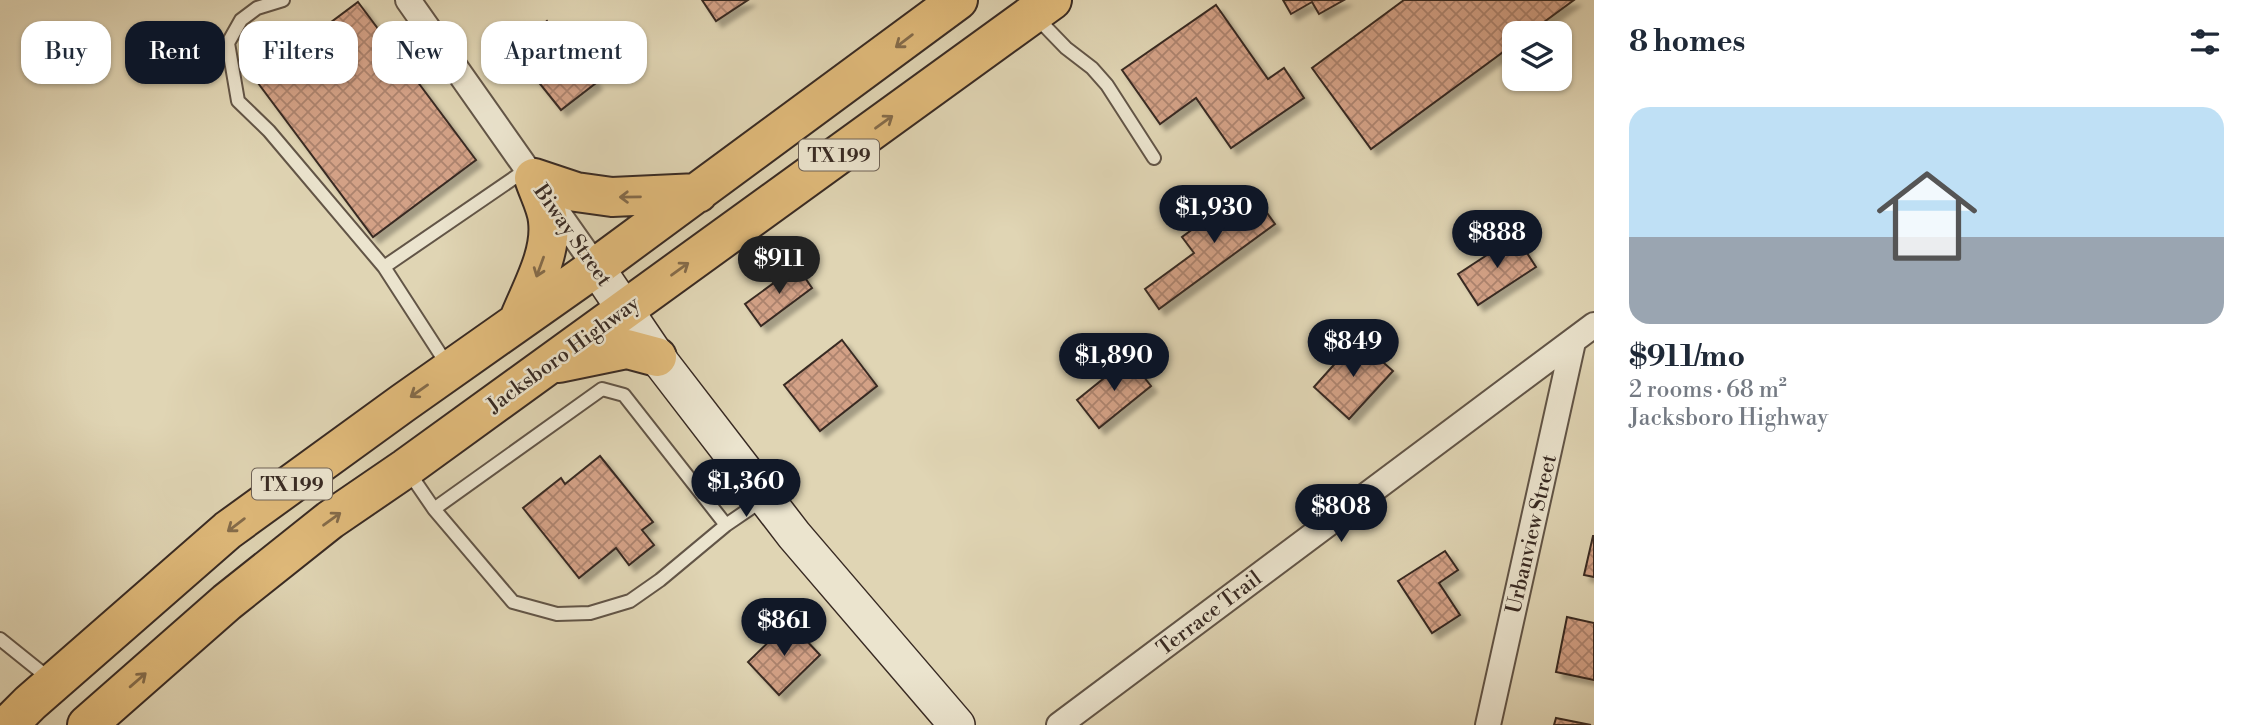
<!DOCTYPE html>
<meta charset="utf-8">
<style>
:root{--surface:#fff;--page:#f2f2f3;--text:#1f2937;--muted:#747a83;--line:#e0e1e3;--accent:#111827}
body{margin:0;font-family:"Libre Bodoni",serif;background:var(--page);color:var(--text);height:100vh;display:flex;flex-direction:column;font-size:26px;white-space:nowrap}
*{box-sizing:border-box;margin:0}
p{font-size:23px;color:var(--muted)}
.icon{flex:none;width:38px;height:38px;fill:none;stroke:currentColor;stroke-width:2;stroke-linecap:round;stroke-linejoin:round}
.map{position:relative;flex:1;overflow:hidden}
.panel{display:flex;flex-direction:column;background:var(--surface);width:665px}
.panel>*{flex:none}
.banner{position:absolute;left:21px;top:21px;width:665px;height:63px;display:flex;gap:14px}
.buttons{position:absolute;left:1502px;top:21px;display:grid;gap:14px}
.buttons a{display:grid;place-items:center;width:70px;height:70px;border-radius:14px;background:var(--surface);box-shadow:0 2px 5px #0004;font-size:35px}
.price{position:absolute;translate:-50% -60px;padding:0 16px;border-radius:24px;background:var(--accent);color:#fff;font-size:23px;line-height:46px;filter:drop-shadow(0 2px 4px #0008)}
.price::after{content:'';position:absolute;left:50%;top:42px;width:21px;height:16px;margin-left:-10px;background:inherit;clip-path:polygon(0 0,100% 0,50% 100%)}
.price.current{background:#222;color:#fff}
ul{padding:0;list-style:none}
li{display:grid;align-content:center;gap:14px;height:371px;padding:0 35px}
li+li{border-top:2px solid var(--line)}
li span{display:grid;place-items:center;height:217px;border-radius:21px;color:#555}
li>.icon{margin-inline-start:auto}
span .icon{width:126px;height:126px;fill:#fffc;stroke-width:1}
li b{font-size:30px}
h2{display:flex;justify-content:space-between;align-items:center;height:84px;padding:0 35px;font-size:30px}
.pill{padding:0 24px;border-radius:21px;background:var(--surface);box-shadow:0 2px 5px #0004;font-size:24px;line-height:63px}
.pill.current{background:var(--accent);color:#fff}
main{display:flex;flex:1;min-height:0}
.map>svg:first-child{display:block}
.building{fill:url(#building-cross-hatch);stroke:#382a23;stroke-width:2;filter:url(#shadow)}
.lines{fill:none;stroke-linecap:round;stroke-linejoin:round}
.lane-casing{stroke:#625547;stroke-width:16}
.street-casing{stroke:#625547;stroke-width:28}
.secondary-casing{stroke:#382a23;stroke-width:38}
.primary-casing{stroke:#382a23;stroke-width:42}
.lane{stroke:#ebe4ce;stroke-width:12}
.street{stroke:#ebe4ce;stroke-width:24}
.secondary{stroke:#ebe4ce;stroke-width:35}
.primary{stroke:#e0ba7a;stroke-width:38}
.oneway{stroke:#846b4a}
.labels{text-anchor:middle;stroke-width:5;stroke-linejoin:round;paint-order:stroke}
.shield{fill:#ebe4ce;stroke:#6e6256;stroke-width:2}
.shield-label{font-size:19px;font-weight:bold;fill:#382a23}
.street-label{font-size:21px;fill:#382a23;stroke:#ebe4ce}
</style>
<main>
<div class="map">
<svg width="1594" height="725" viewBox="0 0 1594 725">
<defs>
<pattern id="building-cross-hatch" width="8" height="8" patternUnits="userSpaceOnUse" patternTransform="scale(1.75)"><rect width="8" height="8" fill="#d3a186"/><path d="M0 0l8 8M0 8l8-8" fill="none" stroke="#ac836d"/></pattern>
<filter id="shadow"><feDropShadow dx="6" dy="6" stdDeviation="2" flood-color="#0004"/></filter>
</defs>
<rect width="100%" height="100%" fill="#e0d5b4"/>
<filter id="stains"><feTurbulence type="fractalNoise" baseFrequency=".00286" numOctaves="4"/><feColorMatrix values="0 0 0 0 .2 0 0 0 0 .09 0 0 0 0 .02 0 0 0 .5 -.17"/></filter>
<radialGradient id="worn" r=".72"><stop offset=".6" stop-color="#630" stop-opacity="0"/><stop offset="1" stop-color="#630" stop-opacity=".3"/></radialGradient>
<path class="building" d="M702,0H748L716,21Z
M1283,0H1344L1319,14L1312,2L1291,14Z
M1404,0H1574L1529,33H1514V44L1371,149L1312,68Z
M358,2L476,160L373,237L255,79Z
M1216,5L1268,79L1284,68L1304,98L1231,148L1196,98L1160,124L1122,70Z
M547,21L596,83L561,110L512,49Z
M1249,188L1275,224L1159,309L1145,289L1194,253L1182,237Z
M1516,236L1536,267L1478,305L1458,274Z
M797,266L812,288L761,326L745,304Z
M1357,339L1393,371L1349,419L1314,387Z
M842,340L877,386L820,431L784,385Z
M1129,358L1151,386L1099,428L1077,400Z
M600,456L653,522L642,530L654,545L629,565L616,548L579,578L523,508L561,478L565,484Z
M1593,536H1594V577L1584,575Z
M1445,551L1458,570L1439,583L1460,615L1432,633L1398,581Z
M1567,617L1594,623V680L1556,672Z
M789,622L820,655L779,695L748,662Z
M1556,718L1591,725H1554Z"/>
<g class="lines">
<g class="lane-casing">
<path id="lane" d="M283,0L257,8L241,20L228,43L238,101L269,131L384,267L448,366
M1036,17L1066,48L1092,68L1107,85L1154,158
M384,267L527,169
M408,471L434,509L513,602L557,614L590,613L630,601L660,580L726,525L764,499
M434,509L602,389L624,395L726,525
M0,639L51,680"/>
</g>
<g class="street-casing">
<path id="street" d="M408,0L596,267
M1059,725L1594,325
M1488,725L1573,342"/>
</g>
<g class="secondary-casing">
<path id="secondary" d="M596,267L657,357L794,535L957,725"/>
</g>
<g class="primary-casing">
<path id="primary" d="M534,178L576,192L612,197L698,193
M518,322C530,291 552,255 548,221C547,207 538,191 534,178
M559,363L627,349L657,357
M8,725L30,703L228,530L403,403L596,267L958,0
M87,725L227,602L330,520L406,468L1052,0"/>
</g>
<use href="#lane" class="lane"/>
<use href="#street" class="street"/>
<use href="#secondary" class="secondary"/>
<use href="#primary" class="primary"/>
</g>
<defs><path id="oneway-shaft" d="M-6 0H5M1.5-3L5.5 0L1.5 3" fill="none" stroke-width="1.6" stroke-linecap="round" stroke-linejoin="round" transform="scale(1.75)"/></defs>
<g class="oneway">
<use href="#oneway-shaft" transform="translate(904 41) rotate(143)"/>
<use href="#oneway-shaft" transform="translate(884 122) rotate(-36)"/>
<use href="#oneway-shaft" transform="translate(630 197) rotate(179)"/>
<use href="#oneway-shaft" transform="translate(540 267) rotate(110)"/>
<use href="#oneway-shaft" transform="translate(680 269) rotate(-36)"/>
<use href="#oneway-shaft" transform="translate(419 391) rotate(145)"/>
<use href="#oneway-shaft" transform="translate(332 519) rotate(-36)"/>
<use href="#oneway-shaft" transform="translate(236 525) rotate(143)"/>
<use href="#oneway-shaft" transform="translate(138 680) rotate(-41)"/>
</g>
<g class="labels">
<g class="shield">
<rect x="799" y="139.5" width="80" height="31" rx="5"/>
<rect x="252" y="468.5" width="80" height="31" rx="5"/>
</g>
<g class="shield-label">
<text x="839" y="162">TX 199</text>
<text x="292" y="491">TX 199</text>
</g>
<g class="street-label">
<text transform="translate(573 235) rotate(55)" y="7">Biway Street</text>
<text transform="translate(563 354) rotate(-36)" y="7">Jacksboro Highway</text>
<text transform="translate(1531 534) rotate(-77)" y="7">Urbanview Street</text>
<text transform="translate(1209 613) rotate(-37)" y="7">Terrace Trail</text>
</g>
</g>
<rect width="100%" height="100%" filter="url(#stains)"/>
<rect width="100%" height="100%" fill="url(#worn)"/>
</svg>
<div class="buttons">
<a><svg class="icon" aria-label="layers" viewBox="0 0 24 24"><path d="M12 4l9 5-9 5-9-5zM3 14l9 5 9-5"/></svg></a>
</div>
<b class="price" style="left:1214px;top:245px">$1,930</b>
<b class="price" style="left:1497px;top:270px">$888</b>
<b class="price current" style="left:779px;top:296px">$911</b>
<b class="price" style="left:1353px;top:379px">$849</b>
<b class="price" style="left:1114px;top:393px">$1,890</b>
<b class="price" style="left:746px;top:519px">$1,360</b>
<b class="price" style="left:1341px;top:544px">$808</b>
<b class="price" style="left:784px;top:658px">$861</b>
<div class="banner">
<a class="pill">Buy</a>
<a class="pill current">Rent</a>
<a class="pill">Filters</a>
<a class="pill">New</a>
<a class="pill">Apartment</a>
</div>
</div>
<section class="panel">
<h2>8 homes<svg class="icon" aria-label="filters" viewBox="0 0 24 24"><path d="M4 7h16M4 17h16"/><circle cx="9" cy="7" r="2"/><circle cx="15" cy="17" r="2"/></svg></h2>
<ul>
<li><span style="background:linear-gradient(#bfe0f5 60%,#9aa5b1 0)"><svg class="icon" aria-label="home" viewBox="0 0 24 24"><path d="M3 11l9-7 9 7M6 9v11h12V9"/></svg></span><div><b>$911/mo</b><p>2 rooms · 68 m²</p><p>Jacksboro Highway</p></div></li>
</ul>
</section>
</main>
